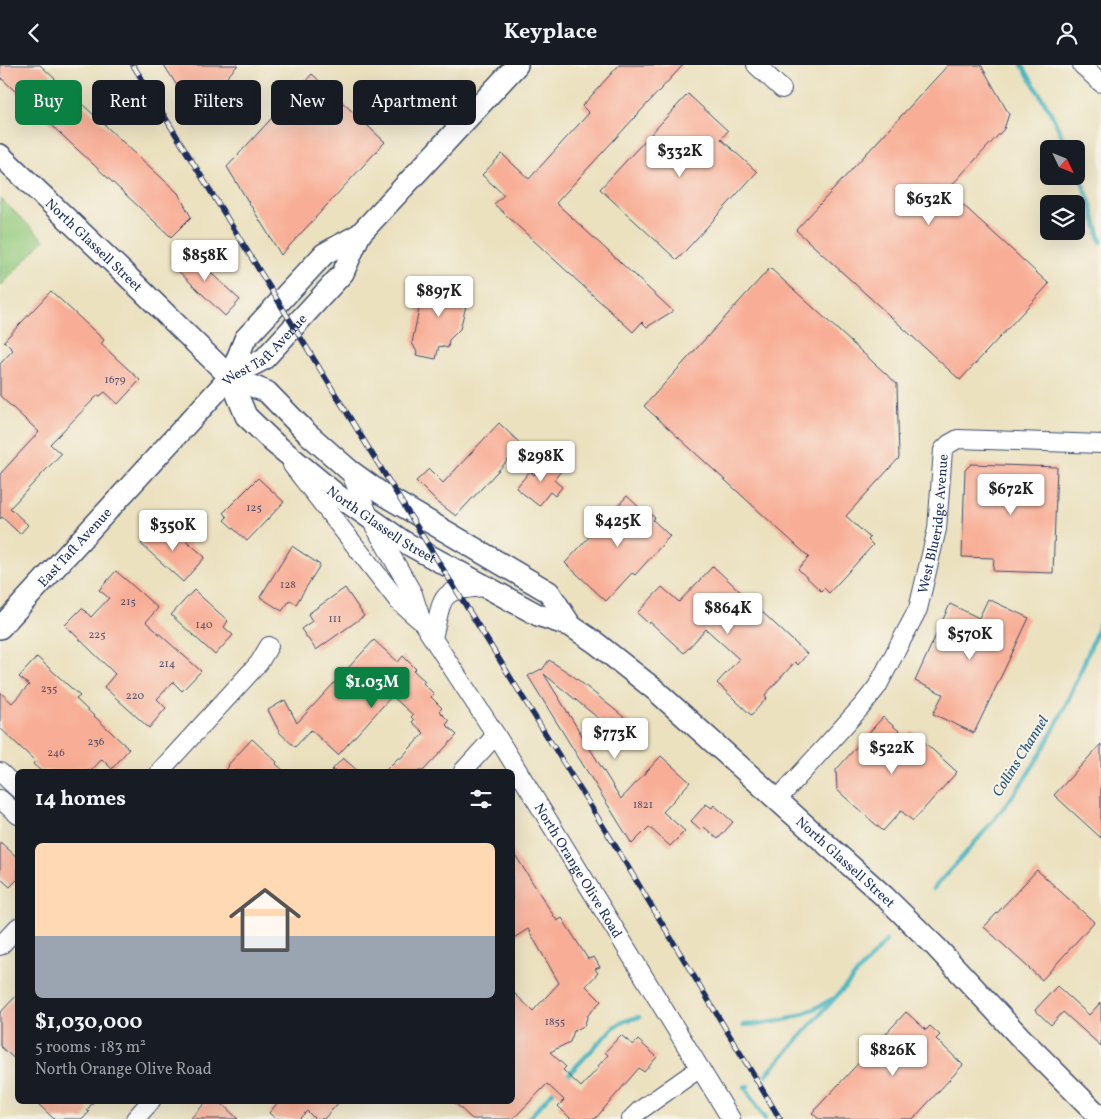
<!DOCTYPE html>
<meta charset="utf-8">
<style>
:root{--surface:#171b24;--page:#20242c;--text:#f1f3f6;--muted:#9ea1a6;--accent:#0b8043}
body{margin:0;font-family:Vollkorn,serif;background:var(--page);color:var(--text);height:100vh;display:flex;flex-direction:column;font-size:19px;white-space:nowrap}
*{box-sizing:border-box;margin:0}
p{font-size:16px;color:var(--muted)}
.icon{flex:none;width:28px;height:28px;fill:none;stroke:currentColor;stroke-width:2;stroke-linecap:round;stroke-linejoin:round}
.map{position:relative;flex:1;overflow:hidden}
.drawer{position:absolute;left:15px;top:704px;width:500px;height:335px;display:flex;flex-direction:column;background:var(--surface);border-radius:8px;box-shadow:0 5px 20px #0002}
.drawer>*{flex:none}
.hud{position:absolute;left:15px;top:15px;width:500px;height:45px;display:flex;gap:10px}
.needle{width:32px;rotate:133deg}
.controls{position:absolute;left:1040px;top:75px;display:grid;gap:10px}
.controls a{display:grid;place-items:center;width:45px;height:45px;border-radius:8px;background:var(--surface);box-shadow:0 5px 20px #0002;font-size:25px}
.price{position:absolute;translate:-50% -42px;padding:0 11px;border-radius:5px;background:#fff;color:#222;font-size:16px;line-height:32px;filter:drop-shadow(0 1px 2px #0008)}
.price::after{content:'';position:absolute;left:50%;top:30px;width:15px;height:11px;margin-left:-8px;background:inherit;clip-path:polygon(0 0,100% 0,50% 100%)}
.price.selected{background:var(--accent);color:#fff}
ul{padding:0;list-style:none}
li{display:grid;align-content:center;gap:10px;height:265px;padding:0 20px}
li span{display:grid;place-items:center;height:155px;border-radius:8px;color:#555}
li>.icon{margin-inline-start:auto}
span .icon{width:90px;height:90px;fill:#fffc;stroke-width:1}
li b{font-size:21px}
h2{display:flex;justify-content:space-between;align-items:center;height:60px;padding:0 20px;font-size:21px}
.chip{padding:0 18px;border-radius:8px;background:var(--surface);box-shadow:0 5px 20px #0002;font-size:18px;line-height:45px}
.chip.selected{background:var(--accent);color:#fff}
header{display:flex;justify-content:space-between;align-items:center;height:65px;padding:0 20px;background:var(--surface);font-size:22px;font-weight:700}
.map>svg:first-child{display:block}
.green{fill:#93ca7d;stroke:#577c6e}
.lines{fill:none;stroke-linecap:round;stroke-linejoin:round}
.stream{stroke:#44b3be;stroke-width:4.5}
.building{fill:#f8ae96}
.minor-casing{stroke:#3a4a6d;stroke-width:20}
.major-casing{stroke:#3a4a6d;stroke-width:24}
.minor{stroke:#fff;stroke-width:18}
.major{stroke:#fff;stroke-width:21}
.rail-casing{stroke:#1b2f5e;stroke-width:5.5}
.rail{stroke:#f7f3e8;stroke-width:4;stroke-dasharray:11;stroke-linecap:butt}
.labels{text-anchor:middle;stroke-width:4;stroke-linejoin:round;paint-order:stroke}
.number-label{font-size:11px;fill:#524f6c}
.street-label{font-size:14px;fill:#1b2f5e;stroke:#f7f3e8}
.water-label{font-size:15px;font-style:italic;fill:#27577b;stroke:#f7f3e8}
</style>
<header><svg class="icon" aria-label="back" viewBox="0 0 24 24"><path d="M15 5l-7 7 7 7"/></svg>Keyplace<svg class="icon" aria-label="person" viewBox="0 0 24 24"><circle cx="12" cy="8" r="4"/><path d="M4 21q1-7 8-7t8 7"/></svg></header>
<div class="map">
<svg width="1101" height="1054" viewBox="0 0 1101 1054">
<rect width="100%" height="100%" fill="#f7f3e8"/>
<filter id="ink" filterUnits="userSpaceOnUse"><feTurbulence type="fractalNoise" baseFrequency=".02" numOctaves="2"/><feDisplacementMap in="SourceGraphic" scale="10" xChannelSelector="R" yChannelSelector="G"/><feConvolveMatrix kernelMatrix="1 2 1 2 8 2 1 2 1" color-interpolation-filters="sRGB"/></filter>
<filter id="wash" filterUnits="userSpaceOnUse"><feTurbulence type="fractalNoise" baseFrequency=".0096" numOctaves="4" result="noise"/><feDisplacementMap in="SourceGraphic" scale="20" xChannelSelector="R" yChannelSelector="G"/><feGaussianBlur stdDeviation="1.12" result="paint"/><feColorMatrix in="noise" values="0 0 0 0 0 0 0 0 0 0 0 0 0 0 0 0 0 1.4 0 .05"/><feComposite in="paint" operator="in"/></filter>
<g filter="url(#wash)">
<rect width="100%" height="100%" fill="#ebe1bf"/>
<path class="green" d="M0,133L44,175L0,222Z"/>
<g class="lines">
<path class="stream" d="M1022,0L1050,46L1068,84
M1076,102L1090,137L1101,177
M933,824C959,796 985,767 1008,737C1050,683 1077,618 1101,555
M743,960C782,958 798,954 832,934
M766,1010L886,876
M564,1014L614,962L625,956L639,952
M748,1021L745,1022L765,1054
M528,1054L557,1022"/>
</g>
<g id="blocks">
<path class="building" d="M0,0H40L178,128L191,152L171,172L0,12Z
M164,0H238L194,48Z
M619,0H683L556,138L673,246L647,262L642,257L633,267L494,139L504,130L482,110L502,89L529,114L589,48L582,41Z
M948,0H981L1009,49L1004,64L947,125L1049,219L960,315L796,165Z
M312,9L385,77L281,190L227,102Z
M688,29L728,66L721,74L757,107L677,195L600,124Z
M184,183L240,235L225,251L170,198Z
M770,203L897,319L899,393L846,451L870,473L868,475L873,480L829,528L824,523L821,526L798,504L809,492L644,341Z
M436,216L470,225L460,264L449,275L448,283L439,281L436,294L416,290L417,287L412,278L422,229L434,223Z
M51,226L104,275L101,279L140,315L118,339L105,327L100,331L98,330L50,379L61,389L10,443L28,460L20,469L2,452L0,454V409L39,367L0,331V299L13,285L4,276Z
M499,358L522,380L456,451L436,436L416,416L429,404L443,418Z
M546,395H548L561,406L554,415L562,422L555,431L550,427L539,441L516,423L530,406L534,410Z
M971,399L1057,402L1053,508L993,506L994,493L962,492L965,405Z
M258,413L284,437L247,476L224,455L227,452L223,448Z
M627,431L643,446L645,444L655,453L653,455L670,471L635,510L632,508L606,536L565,498Z
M158,460L169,469L173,464L205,492L183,517L141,479Z
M292,481L320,500L296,539L290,535L282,546L260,532Z
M713,501L807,589L798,600L795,597L765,630L767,633L751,650L717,618L739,594L706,564L684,588L650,557L649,559L637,548L662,522L679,537Z
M116,506L158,543L146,557L201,606L182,626L173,617L157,634L166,643L149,663L104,622L115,609L65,560L82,543L91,552L109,533L99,525Z
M345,523L364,551L316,585L301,564L312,556L308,549Z
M194,525L228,556L224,562L233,570L215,590L171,550Z
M988,534L1029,553L974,668L933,649L943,629L915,616L950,539L979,553Z
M374,575L398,597L403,591L416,604L414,606L425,616L423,618L434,629L431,632L442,643L439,646L449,656L446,660L457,670L423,706H385L399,692L400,694L424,668L412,657L414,655L411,652L413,650L392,631L338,690L311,665L295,682L280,668L268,645L285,635L297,658Z
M37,592L80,631L76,634L129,684L112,704L102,694L91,706H41L33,699L35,696L0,663V627L12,638L29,620L19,612Z
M549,595L572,610L636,662L625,675L544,609L621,734L661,691L690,717L663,747L685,766L670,781L649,762L632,779L528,611L541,604L542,605Z
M883,652L906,672L912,666L957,707L913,756L901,746L883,766L837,725L836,705Z
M252,674L277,697L276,699L284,706H225L229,701L228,700Z
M1101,679V773L1054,730Z
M343,693L358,706H331Z
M706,739L712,743L714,740L733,757L718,774L704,762L701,765L691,756Z
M0,777L18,793V814L10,822L0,813Z
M512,785L557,856L562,853L588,894L594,892L600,902L595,904L598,908L586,921L601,936L588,950L584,961L574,966L570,977L550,987L566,1002L563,1005L581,1022L599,1002L598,1001L608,990L605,987L621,970L633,980L638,975L657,992L644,1007L639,1003L595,1054H571L558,1041L564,1035L547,1019L513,1054H472L453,1036H512V926L533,946L559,918L528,864L512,874Z
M1037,805L1094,857L1042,915L984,862Z
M1057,921L1089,950L1101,937V981L1063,947L1051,960L1035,945Z
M18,929V997L0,981V948Z
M906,947L926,965L930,961L940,970L936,974L963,1000L913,1054H819L812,1048Z
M35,1036H94L87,1045L89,1047L83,1054H54Z
M207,1036H219L238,1054H190Z
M279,1036H340L324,1054H315L307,1046L299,1054H276L269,1048Z"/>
</g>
</g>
<g filter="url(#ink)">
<use href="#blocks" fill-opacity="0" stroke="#3a4a6d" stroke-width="1"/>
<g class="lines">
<g class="minor-casing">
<g id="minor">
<path d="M756,0L782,24"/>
<path d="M1082,0L1101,18"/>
<path id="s1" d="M292,400L399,537L422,557L496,670L731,1054"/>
<path d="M349,405L371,455L413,529L422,557"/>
<path d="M433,573C444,528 438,525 487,522"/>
<path d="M160,706L259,598L269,581"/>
<path d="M463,706L496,670"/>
<path d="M0,707L18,724"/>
<path d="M0,734L18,750"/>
<path id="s2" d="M777,735L862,641L877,622L918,544L937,464L943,385L949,379L958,374L1101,379"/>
<path d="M0,881L18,862"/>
<path d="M135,1054L151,1036"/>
<path d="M631,1054L639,1046L700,1003"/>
</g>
</g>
<g class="major-casing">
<g id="major">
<path id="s3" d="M0,90L123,207L230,312L246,351L274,378L337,430L404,477L538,550L571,561L596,578L654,624L885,832L936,882L1020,972L1101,1053"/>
<path d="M230,312L245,274L324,189L360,169L517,0"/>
<path d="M230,312L267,327L307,368L349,405L382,429L549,527L571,561"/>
<path id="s4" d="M0,563L230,312L264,294L343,208L360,169"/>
</g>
</g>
<use href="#minor" class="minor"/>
<use href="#major" class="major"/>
<g class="rail-casing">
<path id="rail" d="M133,0L438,496L616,782L780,1054"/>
</g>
<use href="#rail" class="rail"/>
</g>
</g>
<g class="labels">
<g class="number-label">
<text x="115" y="318">1679</text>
<text x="254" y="446">125</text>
<text x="288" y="523">128</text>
<text x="128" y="540">215</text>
<text x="335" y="557">111</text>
<text x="204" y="563">140</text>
<text x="97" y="573">225</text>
<text x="167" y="602">214</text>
<text x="49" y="627">235</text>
<text x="135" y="634">220</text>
<text x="96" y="680">236</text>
<text x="56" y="691">246</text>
<text x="643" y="743">1821</text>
<text x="555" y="960">1855</text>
</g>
<g class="street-label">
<text dy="5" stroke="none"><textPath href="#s3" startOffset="130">North Glassell Street</textPath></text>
<text dy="5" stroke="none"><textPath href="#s4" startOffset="385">West Taft Avenue</textPath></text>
<text dy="5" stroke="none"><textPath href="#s3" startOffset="536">North Glassell Street</textPath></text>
<text dy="5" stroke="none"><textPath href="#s2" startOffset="326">West Blueridge Avenue</textPath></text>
<text dy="5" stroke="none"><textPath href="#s4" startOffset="110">East Taft Avenue</textPath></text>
<text dy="5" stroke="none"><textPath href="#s3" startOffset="1114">North Glassell Street</textPath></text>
<text dy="5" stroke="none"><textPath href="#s1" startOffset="498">North Orange Olive Road</textPath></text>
</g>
<g class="water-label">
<text transform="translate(1020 691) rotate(-58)" y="5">Collins Channel</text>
</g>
</g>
</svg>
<div class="controls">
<a><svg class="needle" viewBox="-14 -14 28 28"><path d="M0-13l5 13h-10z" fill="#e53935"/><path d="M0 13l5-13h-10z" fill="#9ea1a6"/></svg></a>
<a><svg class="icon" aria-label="layers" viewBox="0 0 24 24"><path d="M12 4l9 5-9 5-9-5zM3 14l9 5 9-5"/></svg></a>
</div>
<b class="price" style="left:680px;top:113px">$332K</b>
<b class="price" style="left:929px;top:161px">$632K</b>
<b class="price" style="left:205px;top:217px">$858K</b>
<b class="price" style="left:439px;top:253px">$897K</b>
<b class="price" style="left:541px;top:418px">$298K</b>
<b class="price" style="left:1011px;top:451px">$672K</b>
<b class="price" style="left:618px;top:483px">$425K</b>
<b class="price" style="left:173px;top:487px">$350K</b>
<b class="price" style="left:728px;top:570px">$864K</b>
<b class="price" style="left:970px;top:596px">$570K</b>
<b class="price selected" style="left:372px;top:644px">$1.03M</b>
<b class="price" style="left:615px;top:695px">$773K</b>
<b class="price" style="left:892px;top:710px">$522K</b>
<b class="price" style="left:893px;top:1012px">$826K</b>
<div class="hud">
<a class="chip selected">Buy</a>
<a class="chip">Rent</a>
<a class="chip">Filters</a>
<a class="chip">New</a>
<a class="chip">Apartment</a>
</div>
<section class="drawer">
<h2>14 homes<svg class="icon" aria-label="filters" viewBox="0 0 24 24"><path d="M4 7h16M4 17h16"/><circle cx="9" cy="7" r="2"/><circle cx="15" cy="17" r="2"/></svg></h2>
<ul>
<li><span style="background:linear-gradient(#ffd9b3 60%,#9aa5b1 0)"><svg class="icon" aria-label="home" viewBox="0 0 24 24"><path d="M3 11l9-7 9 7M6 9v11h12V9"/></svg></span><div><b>$1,030,000</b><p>5 rooms · 183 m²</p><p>North Orange Olive Road</p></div></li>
</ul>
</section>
</div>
